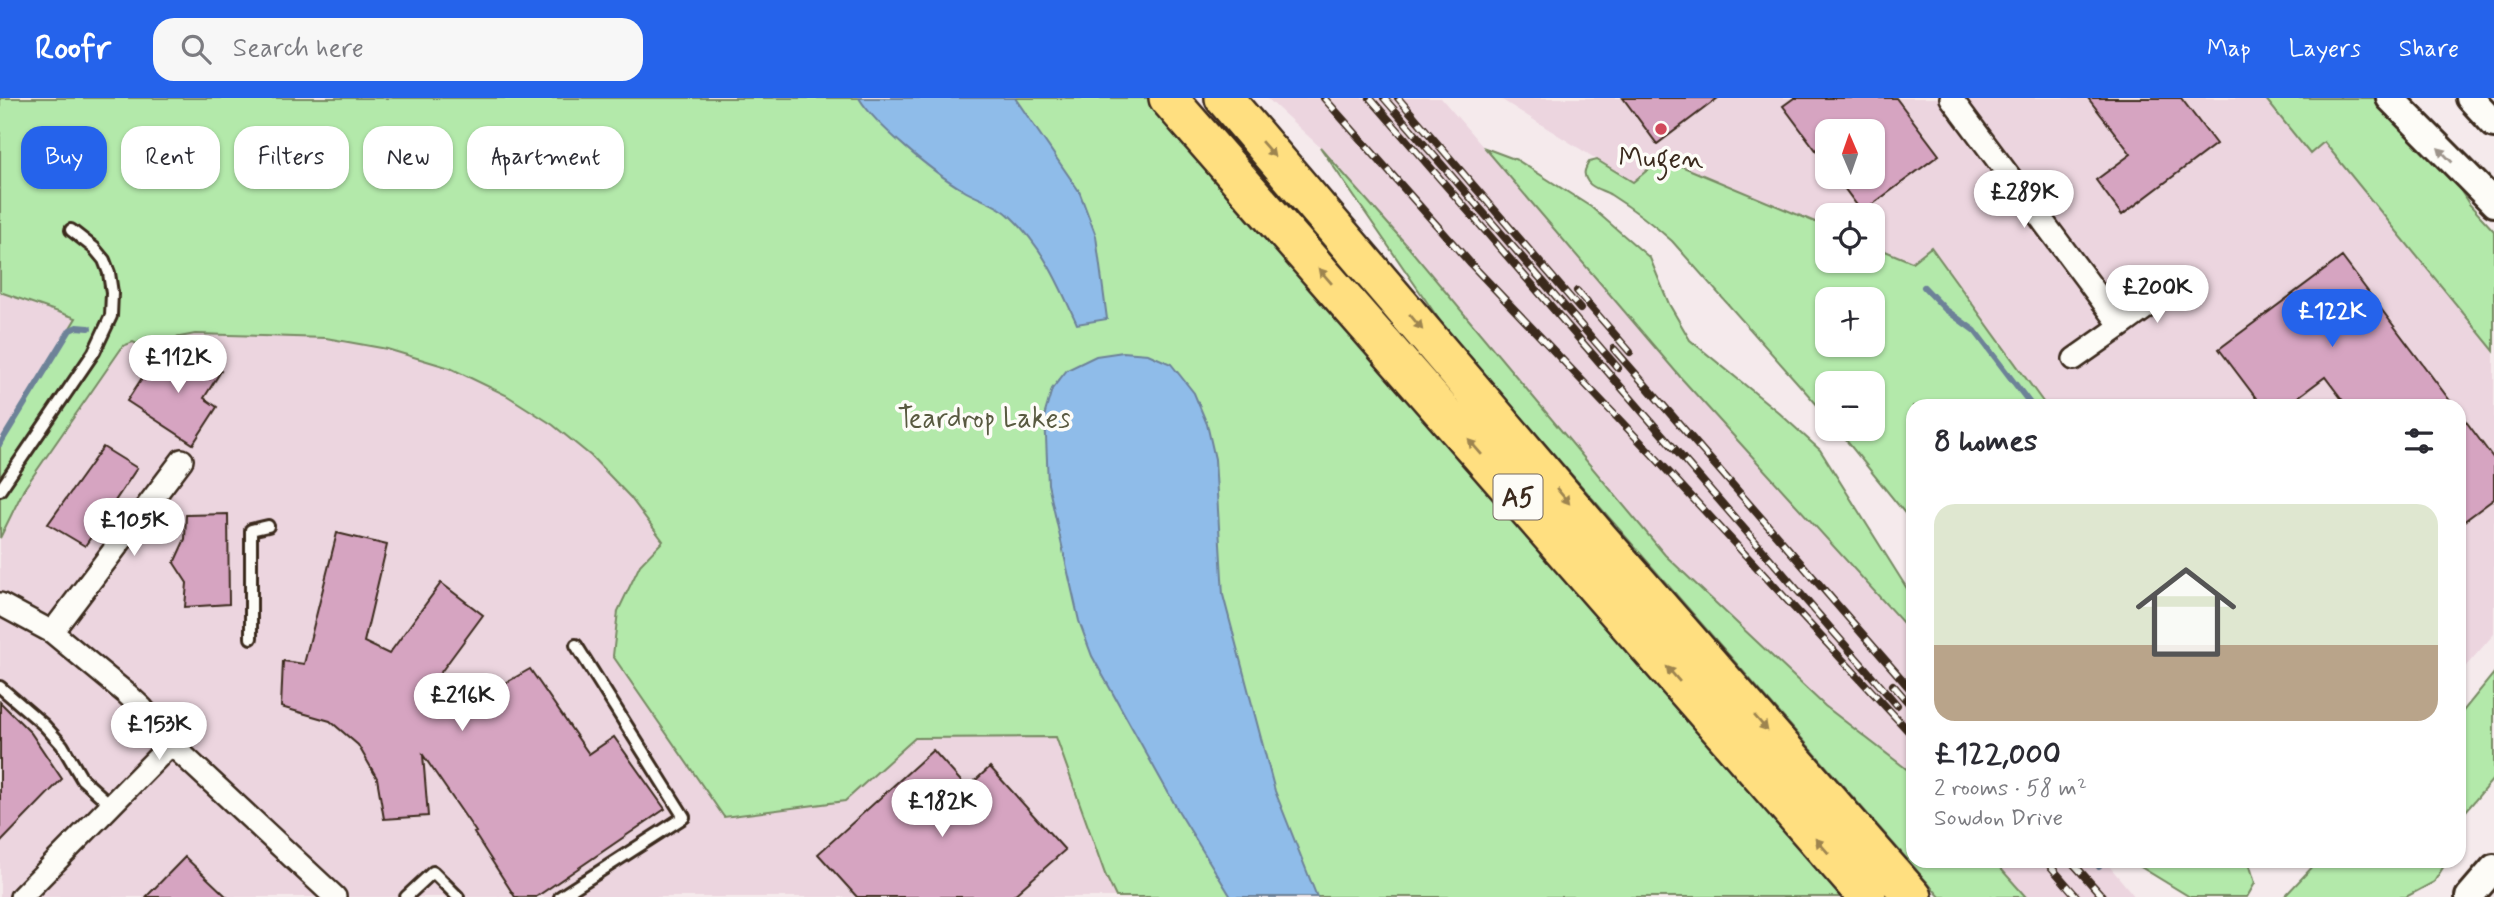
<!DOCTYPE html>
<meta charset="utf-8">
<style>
:root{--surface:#fff;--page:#f7f7f7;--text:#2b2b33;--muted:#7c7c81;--accent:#2563eb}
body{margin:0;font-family:Mynerve,sans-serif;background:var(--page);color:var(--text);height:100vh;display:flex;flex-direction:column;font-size:26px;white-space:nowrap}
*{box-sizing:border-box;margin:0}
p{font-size:23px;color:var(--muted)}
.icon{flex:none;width:38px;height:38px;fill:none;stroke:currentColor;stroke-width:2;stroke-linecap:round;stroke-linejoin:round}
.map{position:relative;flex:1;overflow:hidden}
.drawer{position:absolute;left:1906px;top:301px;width:560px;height:469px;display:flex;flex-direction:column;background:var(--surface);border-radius:21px;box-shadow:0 2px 5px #0004}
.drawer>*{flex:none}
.banner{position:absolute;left:21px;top:28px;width:665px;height:63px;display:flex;gap:14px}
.needle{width:46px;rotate:358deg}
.controls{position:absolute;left:1815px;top:21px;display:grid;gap:14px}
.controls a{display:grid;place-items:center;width:70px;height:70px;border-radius:14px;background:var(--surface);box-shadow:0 2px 5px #0004;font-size:35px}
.price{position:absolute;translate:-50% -60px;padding:0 16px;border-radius:24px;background:#fff;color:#222;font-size:23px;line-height:46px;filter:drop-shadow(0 2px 4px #0008)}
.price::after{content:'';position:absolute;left:50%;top:42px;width:21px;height:16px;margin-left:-10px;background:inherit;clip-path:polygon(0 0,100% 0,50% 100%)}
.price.on{background:var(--accent);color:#fff}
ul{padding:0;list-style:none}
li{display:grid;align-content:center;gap:14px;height:371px;padding:0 28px}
li span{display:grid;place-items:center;height:217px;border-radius:21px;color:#555}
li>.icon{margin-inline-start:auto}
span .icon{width:126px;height:126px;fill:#fffc;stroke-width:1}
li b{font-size:30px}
h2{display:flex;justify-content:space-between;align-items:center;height:84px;padding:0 28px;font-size:30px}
.tag{padding:0 24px;border-radius:21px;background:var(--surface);box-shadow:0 2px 5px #0004;font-size:24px;line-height:63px}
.tag.on{background:var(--accent);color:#fff}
header{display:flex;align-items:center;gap:42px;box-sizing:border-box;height:98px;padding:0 35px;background:var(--accent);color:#fff}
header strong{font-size:33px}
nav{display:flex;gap:38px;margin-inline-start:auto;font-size:24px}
.search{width:490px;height:63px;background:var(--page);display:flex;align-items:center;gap:18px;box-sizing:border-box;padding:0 24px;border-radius:21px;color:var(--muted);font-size:26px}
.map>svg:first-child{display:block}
.built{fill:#ecd5df;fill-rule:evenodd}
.green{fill:#b3e9aa;stroke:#778a64;stroke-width:2;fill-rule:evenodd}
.water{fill:#8fbce9;stroke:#6d8298;stroke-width:2}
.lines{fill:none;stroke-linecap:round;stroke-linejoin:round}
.stream{stroke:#6d8298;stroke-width:6}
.building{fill:#d6a4c1;stroke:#3b2a1e;stroke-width:2}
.service-casing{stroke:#3b2a1e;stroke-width:16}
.minor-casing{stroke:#3b2a1e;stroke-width:26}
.tertiary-casing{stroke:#3b2a1e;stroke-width:32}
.trunk-casing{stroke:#3b2a1e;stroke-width:42}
.service{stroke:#fdfcf7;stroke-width:10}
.minor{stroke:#fdfcf7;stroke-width:21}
.tertiary{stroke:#fdfcf7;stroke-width:26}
.trunk{stroke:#ffdf80;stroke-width:37}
.rail-casing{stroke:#3b2a1e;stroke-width:8}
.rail{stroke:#fdfcf7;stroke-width:5;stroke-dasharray:16;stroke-linecap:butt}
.oneway{fill:#9d844f}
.oneway2{fill:#9c938a}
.poi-dot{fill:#d1495b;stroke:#fdfcf7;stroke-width:2.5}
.labels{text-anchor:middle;stroke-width:7;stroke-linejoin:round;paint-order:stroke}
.shield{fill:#fdfcf7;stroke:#75695f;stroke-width:2}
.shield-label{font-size:26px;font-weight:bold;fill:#3b2a1e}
.poi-label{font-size:28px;fill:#3b2a1e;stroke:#fdfcf7}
.park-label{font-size:28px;fill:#595a41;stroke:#fdfcf7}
</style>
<header>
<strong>Roofr</strong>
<div class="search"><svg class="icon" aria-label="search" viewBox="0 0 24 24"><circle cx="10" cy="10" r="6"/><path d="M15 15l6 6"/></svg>Search here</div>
<nav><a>Map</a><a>Layers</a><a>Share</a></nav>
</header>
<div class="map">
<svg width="2494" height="799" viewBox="0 0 2494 799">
<rect width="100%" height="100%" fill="#f5eaec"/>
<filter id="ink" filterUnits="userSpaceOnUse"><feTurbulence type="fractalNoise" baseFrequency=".0143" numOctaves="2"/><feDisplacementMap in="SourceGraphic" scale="14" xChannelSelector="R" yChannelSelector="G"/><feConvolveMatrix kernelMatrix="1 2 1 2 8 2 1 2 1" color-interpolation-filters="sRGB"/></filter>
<g filter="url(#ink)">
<path class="built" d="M1267,0H1441L1682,281L1913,536V676L1825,608L1665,457L1404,144L1320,49Z
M1499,0H2291L2494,242V536L2459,576V308H2046L1931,150L1912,164L1873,148L1872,117H1827V129L1662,60L1633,84ZM1827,33H1872V79H1827Z
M0,185L139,247L195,236L326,240L387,251L450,270L507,297L553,327L591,358L630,399L663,444L640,467L845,703L915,640L1056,639L1105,776L1116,799H0Z
M1994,763H2105L2135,799H2026Z"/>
<path class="green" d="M0,0H1168L1867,799H1116L1105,776L1056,639L915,640L845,703L724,719L613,558L618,513L640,467L663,443L630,399L591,358L553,327L506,297L450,270L387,251L326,240L195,236L139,247L133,244L123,248L24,391L0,440V344L76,220L0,194Z
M2265,0H2381L2444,66L2469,106L2494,133V253L2324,44L2310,56Z
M1320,49L1404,144L1665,457L1825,608L1913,676V763H1994L2026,799H1940L1449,236Z
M1485,50L1517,62L1591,109L1650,160L1669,206L1690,242L1777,313L1820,352L1913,500V536L1682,281Z
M1662,60L1827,129V163H1872L1873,148L1912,164L1931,149L2046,308H1913V430L1908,419L1837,331H1872V285H1827V318L1672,143C1653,126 1633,111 1611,97C1603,92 1593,91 1588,84C1582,76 1585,71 1589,64L1597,62L1633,84ZM1827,201H1872V247H1827Z
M2494,575V680L2465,714L2459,733V618Z
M2131,763H2244L2250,768L2255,785L2247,799H2190Z
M2318,763H2447L2434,784L2406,799H2284Z"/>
<path class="water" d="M859,0H1015L1079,93L1096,138L1107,221L1077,226C1059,186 1043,149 1010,118C998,106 977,101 963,92C934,75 876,28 859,0Z
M1123,254L1148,256L1171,266L1194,295L1207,326L1215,361L1223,497L1275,693L1317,799H1231L1179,714L1092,558L1079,523L1048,386L1045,315L1052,291L1067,272L1096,258Z"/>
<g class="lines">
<path class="stream" d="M1924,189L1945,211L1975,233L2032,308
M0,346L70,232L77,229L89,230
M2097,763L2099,769"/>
</g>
<path class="building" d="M1623,0H1718L1657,46Z
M1794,0H1896L1939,57L1862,114L1836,79H1872V33H1827V67L1783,8Z
M2088,0H2181L2216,46L2122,117L2096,82L2131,56Z
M2342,159L2454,308H2347L2325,279L2286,308H2262L2219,251Z
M183,249L221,273L204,300L217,309L193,346L127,303L151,266L166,275Z
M2459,314L2494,361V401L2459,427Z
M103,349L137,370L85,448L48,426Z
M228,416L229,506L185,509L187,485L174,465L185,441L186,417Z
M337,435L387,447L364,544L389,556L441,485L483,517L430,589L458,612L530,571L589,656L614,639L665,711L536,799H515L474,735L476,734L423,657L428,718L384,721L377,680L358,647L330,623L281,609L283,563L304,566Z
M0,604L31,635L62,681L0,745Z
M933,652L967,690L990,669L1065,752L1012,799H857L818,756Z
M185,759L227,799H146Z"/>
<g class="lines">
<g class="service-casing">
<path id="service" d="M0,392L94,254L111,218L112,195L109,175L104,162L94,150L71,132
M251,540V432L268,428
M0,589L44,627L62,647L82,681L111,707
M406,799L433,774L458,799
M560,799L684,719L576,547"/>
</g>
<g class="minor-casing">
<path id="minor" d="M1951,0L2121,228L2074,261
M2121,228L2169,193
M0,506L52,534L127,596L142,610L171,646L335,799
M52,534L182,362
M21,799L171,646"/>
</g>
<g class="tertiary-casing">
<path id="tertiary" d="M2390,0L2494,105
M2470,0L2494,26
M2469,799L2494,770"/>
</g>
<g class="trunk-casing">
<path id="trunk" d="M1168,0L1867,799
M1224,0L1598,439L1913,799"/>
</g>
<use href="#service" class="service"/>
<use href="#minor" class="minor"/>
<use href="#tertiary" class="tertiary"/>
<use href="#trunk" class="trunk"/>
<g class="rail-casing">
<path id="rail" d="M1324,0L1471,166L1651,355L1913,638
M1370,0L1897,607
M1384,0L1618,270
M1398,0L1580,211
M1577,193L1630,254
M1614,251L1913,594
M1893,587L1913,610
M2046,763L2077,799
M2071,763L2103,799"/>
</g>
<use href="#rail" class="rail"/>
</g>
<defs><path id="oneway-solid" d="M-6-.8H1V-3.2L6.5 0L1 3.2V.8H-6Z" transform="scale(1.75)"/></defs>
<g class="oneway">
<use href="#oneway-solid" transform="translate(1268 51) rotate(49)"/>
<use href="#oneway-solid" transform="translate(1325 178) rotate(-131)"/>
<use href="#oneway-solid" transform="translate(1416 224) rotate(50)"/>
<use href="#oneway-solid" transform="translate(1475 349) rotate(-131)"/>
<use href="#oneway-solid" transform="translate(1563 398) rotate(50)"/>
<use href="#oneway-solid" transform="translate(1673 576) rotate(-131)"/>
<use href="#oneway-solid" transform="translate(1761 625) rotate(49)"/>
<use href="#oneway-solid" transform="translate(1822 748) rotate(-131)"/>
</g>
<use class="oneway2" href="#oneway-solid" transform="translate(2445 57) rotate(-135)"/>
</g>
<circle class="poi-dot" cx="1661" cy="31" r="7"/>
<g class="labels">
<rect class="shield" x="1493.5" y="376.5" width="49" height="45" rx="5"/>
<g class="shield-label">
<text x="1518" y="408">A5</text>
</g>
<g class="poi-label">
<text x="1661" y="69">Mugen</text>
</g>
<g class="park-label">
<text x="984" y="329">Teardrop Lakes</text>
</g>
</g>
</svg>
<div class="controls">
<a><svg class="needle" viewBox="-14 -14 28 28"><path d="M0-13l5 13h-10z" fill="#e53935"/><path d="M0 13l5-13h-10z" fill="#7c7c81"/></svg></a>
<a><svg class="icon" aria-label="locate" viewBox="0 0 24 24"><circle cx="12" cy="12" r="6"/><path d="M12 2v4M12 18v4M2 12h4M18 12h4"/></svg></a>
<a>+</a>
<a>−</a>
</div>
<b class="price" style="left:2024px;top:132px">£289K</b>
<b class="price" style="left:2157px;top:227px">£200K</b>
<b class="price on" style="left:2332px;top:251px">£122K</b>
<b class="price" style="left:178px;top:297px">£112K</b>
<b class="price" style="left:134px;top:460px">£105K</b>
<b class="price" style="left:462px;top:635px">£216K</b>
<b class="price" style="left:159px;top:664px">£153K</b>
<b class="price" style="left:942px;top:741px">£182K</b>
<div class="banner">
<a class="tag on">Buy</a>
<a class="tag">Rent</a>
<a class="tag">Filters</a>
<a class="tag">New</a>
<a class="tag">Apartment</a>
</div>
<section class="drawer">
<h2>8 homes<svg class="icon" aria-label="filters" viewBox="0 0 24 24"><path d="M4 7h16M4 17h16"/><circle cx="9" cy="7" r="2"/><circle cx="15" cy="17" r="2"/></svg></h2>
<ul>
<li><span style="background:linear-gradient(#dfe7d0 65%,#b9a48a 0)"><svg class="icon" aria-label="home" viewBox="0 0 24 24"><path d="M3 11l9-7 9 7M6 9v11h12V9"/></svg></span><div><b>£122,000</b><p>2 rooms · 58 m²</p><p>Sowdon Drive</p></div></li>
</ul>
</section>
</div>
